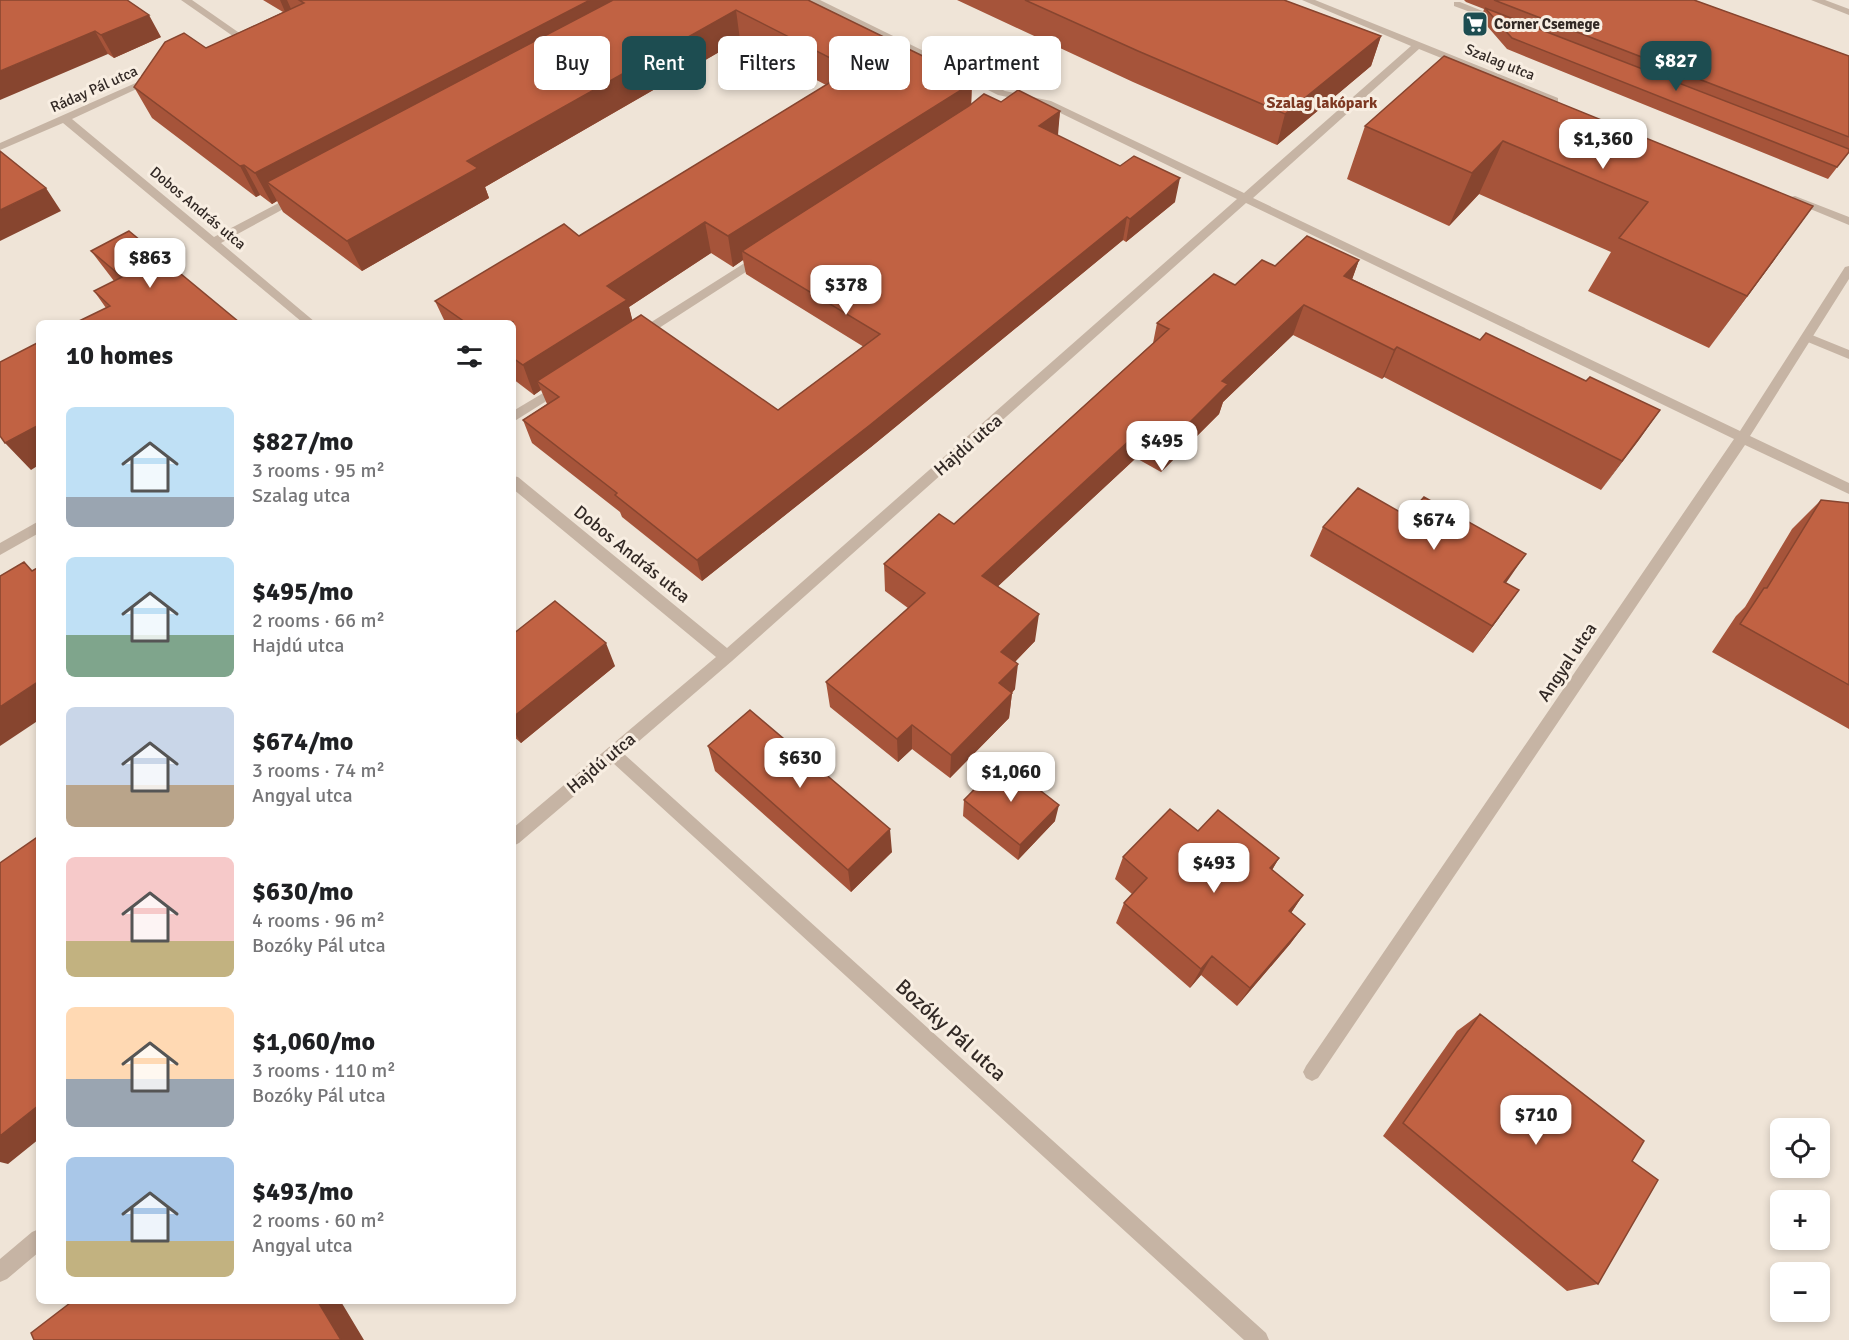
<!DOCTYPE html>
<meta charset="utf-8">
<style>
:root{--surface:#fff;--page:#f2f2f2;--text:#202124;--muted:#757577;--accent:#1d4d51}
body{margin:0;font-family:Signika,sans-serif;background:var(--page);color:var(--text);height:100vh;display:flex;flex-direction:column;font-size:22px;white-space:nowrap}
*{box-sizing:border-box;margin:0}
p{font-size:20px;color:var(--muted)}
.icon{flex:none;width:33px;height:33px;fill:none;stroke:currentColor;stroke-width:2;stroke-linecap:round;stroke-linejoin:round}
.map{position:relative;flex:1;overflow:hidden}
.details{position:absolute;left:36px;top:320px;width:480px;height:984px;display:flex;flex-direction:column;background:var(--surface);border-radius:9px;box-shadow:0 3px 9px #0003}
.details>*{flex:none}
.banner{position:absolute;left:534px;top:36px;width:570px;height:54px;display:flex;gap:12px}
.buttons{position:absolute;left:1770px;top:1118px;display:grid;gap:12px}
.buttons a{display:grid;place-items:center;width:60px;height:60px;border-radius:9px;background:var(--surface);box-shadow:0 3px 9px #0003;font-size:30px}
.price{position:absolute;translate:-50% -51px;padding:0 14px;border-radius:12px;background:#fff;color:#222;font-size:20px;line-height:39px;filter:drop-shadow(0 2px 3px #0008)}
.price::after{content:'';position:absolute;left:50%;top:36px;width:18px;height:14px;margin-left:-9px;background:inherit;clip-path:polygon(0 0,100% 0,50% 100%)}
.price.active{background:var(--accent);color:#fff}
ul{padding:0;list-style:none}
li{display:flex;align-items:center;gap:18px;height:150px;padding:0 30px}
li span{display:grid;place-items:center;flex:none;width:168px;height:120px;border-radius:9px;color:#555}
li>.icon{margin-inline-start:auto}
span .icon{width:72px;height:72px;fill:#fffc;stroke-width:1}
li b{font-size:26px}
h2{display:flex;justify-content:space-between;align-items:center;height:72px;padding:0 30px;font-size:26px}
.chip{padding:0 21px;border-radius:9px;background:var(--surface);box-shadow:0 3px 9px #0003;font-size:21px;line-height:54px}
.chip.active{background:var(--accent);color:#fff}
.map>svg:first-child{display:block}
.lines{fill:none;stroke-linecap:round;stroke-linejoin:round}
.lane{fill:#c6b4a4;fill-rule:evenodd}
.street{fill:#c6b4a4;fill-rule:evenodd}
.wall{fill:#a6543a;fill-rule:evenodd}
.shaded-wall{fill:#87452f}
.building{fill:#c16243;stroke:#87452f;stroke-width:1.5}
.labels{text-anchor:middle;stroke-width:6;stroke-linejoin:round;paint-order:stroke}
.far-poi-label{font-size:15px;font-weight:bold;fill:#322925;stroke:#f8eee2;text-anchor:start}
.far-street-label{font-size:15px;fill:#322925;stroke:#f8eee2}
.far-neighbourhood-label{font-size:16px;font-weight:bold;fill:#7d3822;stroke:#f8eee2}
.street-label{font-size:18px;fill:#322925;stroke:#f8eee2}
.near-street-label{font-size:21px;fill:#322925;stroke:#f8eee2}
</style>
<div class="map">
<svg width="1849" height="1340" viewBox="0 0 1849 1340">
<rect width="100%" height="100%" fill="#efe4d7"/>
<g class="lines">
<path class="lane" d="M1454,2H1460L1505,20L1497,22L1454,6Z
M1807,333L1849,350V359L1803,340L1801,337Z"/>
<path class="street" d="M181,0H192L248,39L240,41Z
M808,0H820L1005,91L1051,101L1244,193L1411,46L1302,0H1315L1558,98V102H1550L1419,49L1253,198L1740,431L1845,267L1849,266V279L1750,436L1849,483V494L1745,445L1318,1078L1312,1081L1306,1078L1303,1072L1306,1066L1734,439L1246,203L732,661L624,754L1266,1333L1269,1340H1244L613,763L519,843L513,846V828L716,657L513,489V476L518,477L727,648L1237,199L1044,105L998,95Z
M1811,0H1825L1849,9V15Z
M147,78L156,80L72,119L214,237L292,196H300V200L221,243L315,322H302L63,123L0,150V143Z
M1795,196L1849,217V225L1791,201V197Z
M762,252L766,253V259L642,339H634V333Z
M560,383L566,387L564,390L513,422V411Z
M39,521V533L0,555V543Z
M39,1229V1252L7,1279L0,1282V1259L32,1232Z"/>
</g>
<path class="wall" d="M0,0L161,37L114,58L108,54Z
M263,0H808L972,80L971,104L1001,102L1060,111L1057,135L1175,202L1126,242L1123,240L871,447L702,581L622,517L620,512L532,443L523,420L547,404L541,390L534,395L513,379V322H445L435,301L579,236L826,85L740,40L485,187L489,198L362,271L283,212L277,201L272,204L260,195L256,197L152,118L134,87L206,48L283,12ZM711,253L733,267L743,260L746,274L864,347L778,410L632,320L629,307Z
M957,0H1284L1381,36L1371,66L1277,145L1133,82Z
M1464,0H1694L1849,56V152L1828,179L1507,49L1481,19L1484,9L1466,2Z
M1444,56L1775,259L1709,348L1588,291L1611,252L1479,194L1449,226L1347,179L1365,126Z
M91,251L239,322L106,308L94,291L114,281Z
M1359,260L1352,279L1480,340L1660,410L1601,490L1384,377L1382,379L1293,335L1223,402L1219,414L1161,472L1136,458L998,586L1035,641L1015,662V689L1012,693L1009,718L950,778L912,749L898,762L830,707L826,682L908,608L885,591L884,564L954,524L1153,343L1157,323L1275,266Z
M1821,500L1849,503V729L1712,652L1736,616L1745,607L1792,529Z
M1323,527L1506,583L1499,618L1473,653L1310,556Z
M513,634L615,666L521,743L513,736Z
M708,746L892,852L851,892L715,771Z
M964,800L1055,821L1018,860L963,816Z
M1198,831L1279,858L1272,870L1303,895L1291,913L1305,924L1290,944L1237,1006L1201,975L1190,988L1116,923L1124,903L1132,894L1115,879L1123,857Z
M1480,1014L1598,1284L1567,1291L1383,1136L1457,1031Z"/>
<path class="shaded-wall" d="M280,0H287L292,11L286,14Z
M590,0H654L267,182L277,201L272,204L255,173Z
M736,10L740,40L485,187L489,198L362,271L347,241L467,161Z
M149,15L161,37L114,58L101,35Z
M95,31L108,54L0,100V71Z
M1381,36L1371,66L1277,145L1285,114Z
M972,80L971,111L742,251L743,260L733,267L728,236Z
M1060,111L1058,135L1037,150L1039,126Z
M1503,141L1479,194L1449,226L1472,173Z
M244,165L260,195L256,197L240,166Z
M1180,178L1175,202L1126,242L1130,219Z
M46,188L61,211L0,241V210Z
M1813,206L1775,259L1709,348L1747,296Z
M1127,217L1123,240L871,447L702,581L697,560Z
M705,222L711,253L629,307L635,330L537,381L541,390L534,395L523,365L607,286Z
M1359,260L1348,291L1344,276Z
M1304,305L1293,335L1223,402L1219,414L1161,472L1168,444L1222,381Z
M1397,347L1384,377L1382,379L1394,350Z
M1660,410L1639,440L1601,490L1622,461Z
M39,425V465L31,470L5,443Z
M1142,429L1136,458L980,603L982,576Z
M1526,554L1506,583L1504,582Z
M1519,590L1499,618L1473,653L1492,626Z
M1039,614L1035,641L999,678L1001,652Z
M606,643L615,666L521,743L513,730V717Z
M1018,664L1015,689L996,709L999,683Z
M39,681V720L0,746V707Z
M1012,693L1009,718L950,778L951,755Z
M912,725V749L898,762L897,739Z
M1059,805L1055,821L1018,860L1020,845Z
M890,829L892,852L851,892L848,870Z
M1279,858L1266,880L1270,868Z
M1303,895L1289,916V911Z
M1305,924L1290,944L1237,1006L1250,988Z
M1212,956L1201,975L1190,988L1201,969Z
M39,1105V1139L8,1164L0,1162V1136Z
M317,1300H340L364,1340H341Z"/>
<path class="building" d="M0,0H127L149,15L101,35L95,31L0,71Z
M299,0H590L255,173L244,165L240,166L134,87L165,42L184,33L206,48L304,3Z
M613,0H808L972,80L958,92L728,236L705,222L607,286L627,300L523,365L513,358V322H465L435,301L564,224L579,236L852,69L736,10L467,161L478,168L347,241L267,182Z
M1025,0H1284L1381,36L1285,114L1138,51Z
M1494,0H1694L1849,56V137Z
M1485,8L1849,149V152L1837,167L1512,38Z
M1444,56L1813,206L1747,296L1619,238L1648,202L1503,141L1472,173L1365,126Z
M1018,90L1060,111L1039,126L1120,166L1134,156L1180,178L1130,219L1127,217L870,425L697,560L615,495L617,493L523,420L559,397L537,381L641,315L778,410L880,334L742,251L969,106L984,94L1001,102Z
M0,151L46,188L0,210Z
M129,231L239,322H77L110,306L94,291L122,277L91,251Z
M1307,236L1359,260L1344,276L1480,340L1486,333L1586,381L1590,377L1660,410L1622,461L1397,347L1394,350L1304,305L1222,381L1228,384L1168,444L1142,429L982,576L1039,614L1001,652L1018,664L999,683L1012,693L951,755L912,725L897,739L826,682L925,593L884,564L939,514L954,524L1169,329L1157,323L1214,274L1235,285L1262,260L1275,266Z
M39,342V425L5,443L0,436V362Z
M1358,488L1407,516L1424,497L1526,554L1504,582L1519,590L1492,626L1323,527Z
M1821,500L1849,503V685L1740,624L1764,588H1767Z
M24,562L32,571L39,567V681L0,707V576Z
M555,601L606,643L513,717V634Z
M750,710L890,829L848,870L708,746Z
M1002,761L1059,805L1020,845L964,800Z
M1170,809L1198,831L1218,810L1279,858L1270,868L1303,895L1289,911L1305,924L1250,988L1212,956L1201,969L1124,903L1147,878L1123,857Z
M39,836V1105L0,1136V863Z
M1480,1014L1644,1141L1632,1161L1658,1180L1598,1284L1403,1123Z
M74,1300H317L341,1340H34L31,1333Z"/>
<defs>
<g id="supermarket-square" transform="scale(1.35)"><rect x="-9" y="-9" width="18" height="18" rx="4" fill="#1d4d51" stroke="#f8eee2"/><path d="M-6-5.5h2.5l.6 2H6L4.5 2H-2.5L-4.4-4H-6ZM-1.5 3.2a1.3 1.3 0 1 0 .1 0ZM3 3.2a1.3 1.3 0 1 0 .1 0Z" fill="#fff"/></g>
</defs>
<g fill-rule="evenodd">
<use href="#supermarket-square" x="1475" y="24"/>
</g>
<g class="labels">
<g class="far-poi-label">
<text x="1494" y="29">Corner Csemege</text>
</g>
<g class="far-street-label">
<text transform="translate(1500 62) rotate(22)" y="5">Szalag utca</text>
<text transform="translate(94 89) rotate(-24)" y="5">Ráday Pál utca</text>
<text transform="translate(198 208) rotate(40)" y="5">Dobos András utca</text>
</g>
<g class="far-neighbourhood-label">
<text x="1322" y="108">Szalag lakópark</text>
</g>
<g class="street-label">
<text transform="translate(968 445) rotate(-41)" y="6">Hajdú utca</text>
<text transform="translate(632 554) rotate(39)" y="6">Dobos András utca</text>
<text transform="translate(1567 662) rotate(-56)" y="6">Angyal utca</text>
<text transform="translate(601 763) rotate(-40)" y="6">Hajdú utca</text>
</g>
<g class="near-street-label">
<text transform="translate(951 1030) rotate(42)" y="7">Bozóky Pál utca</text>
</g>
</g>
</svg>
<div class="buttons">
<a><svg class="icon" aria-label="locate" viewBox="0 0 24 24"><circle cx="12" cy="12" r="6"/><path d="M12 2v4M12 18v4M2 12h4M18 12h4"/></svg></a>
<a>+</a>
<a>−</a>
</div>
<b class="price active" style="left:1676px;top:92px">$827</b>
<b class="price" style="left:1603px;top:170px">$1,360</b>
<b class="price" style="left:150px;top:289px">$863</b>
<b class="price" style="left:846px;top:316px">$378</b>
<b class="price" style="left:1162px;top:472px">$495</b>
<b class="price" style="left:1434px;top:551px">$674</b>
<b class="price" style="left:800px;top:789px">$630</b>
<b class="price" style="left:1011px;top:803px">$1,060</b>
<b class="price" style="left:1214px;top:894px">$493</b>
<b class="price" style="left:1536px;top:1146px">$710</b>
<div class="banner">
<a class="chip">Buy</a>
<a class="chip active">Rent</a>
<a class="chip">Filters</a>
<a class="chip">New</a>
<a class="chip">Apartment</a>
</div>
<section class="details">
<h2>10 homes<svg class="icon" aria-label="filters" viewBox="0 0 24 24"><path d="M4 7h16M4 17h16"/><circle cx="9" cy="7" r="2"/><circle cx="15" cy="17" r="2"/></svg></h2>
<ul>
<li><span style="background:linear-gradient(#bfe0f5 75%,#9aa5b1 0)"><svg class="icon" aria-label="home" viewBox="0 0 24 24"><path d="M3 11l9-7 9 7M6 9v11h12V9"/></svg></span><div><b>$827/mo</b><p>3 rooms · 95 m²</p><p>Szalag utca</p></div></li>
<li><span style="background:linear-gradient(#bfe0f5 65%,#7fa58c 0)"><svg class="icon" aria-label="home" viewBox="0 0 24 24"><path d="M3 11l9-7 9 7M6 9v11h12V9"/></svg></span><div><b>$495/mo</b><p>2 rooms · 66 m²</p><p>Hajdú utca</p></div></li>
<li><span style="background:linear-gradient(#c9d6e8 65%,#b9a48a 0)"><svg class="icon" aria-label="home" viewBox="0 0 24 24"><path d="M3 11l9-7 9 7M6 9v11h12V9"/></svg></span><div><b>$674/mo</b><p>3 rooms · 74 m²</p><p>Angyal utca</p></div></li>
<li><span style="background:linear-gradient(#f6c9c9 70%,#c2b280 0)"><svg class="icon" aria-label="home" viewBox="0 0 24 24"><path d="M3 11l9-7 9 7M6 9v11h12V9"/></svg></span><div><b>$630/mo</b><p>4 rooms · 96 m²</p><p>Bozóky Pál utca</p></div></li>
<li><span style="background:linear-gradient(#ffd9b3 60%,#9aa5b1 0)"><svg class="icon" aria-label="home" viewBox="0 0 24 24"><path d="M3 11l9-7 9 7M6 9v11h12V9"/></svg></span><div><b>$1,060/mo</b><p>3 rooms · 110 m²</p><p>Bozóky Pál utca</p></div></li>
<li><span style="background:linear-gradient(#a9c7e8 70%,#c2b280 0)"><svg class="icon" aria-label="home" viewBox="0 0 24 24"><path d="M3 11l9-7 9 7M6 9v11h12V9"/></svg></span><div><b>$493/mo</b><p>2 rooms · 60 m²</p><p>Angyal utca</p></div></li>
</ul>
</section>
</div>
